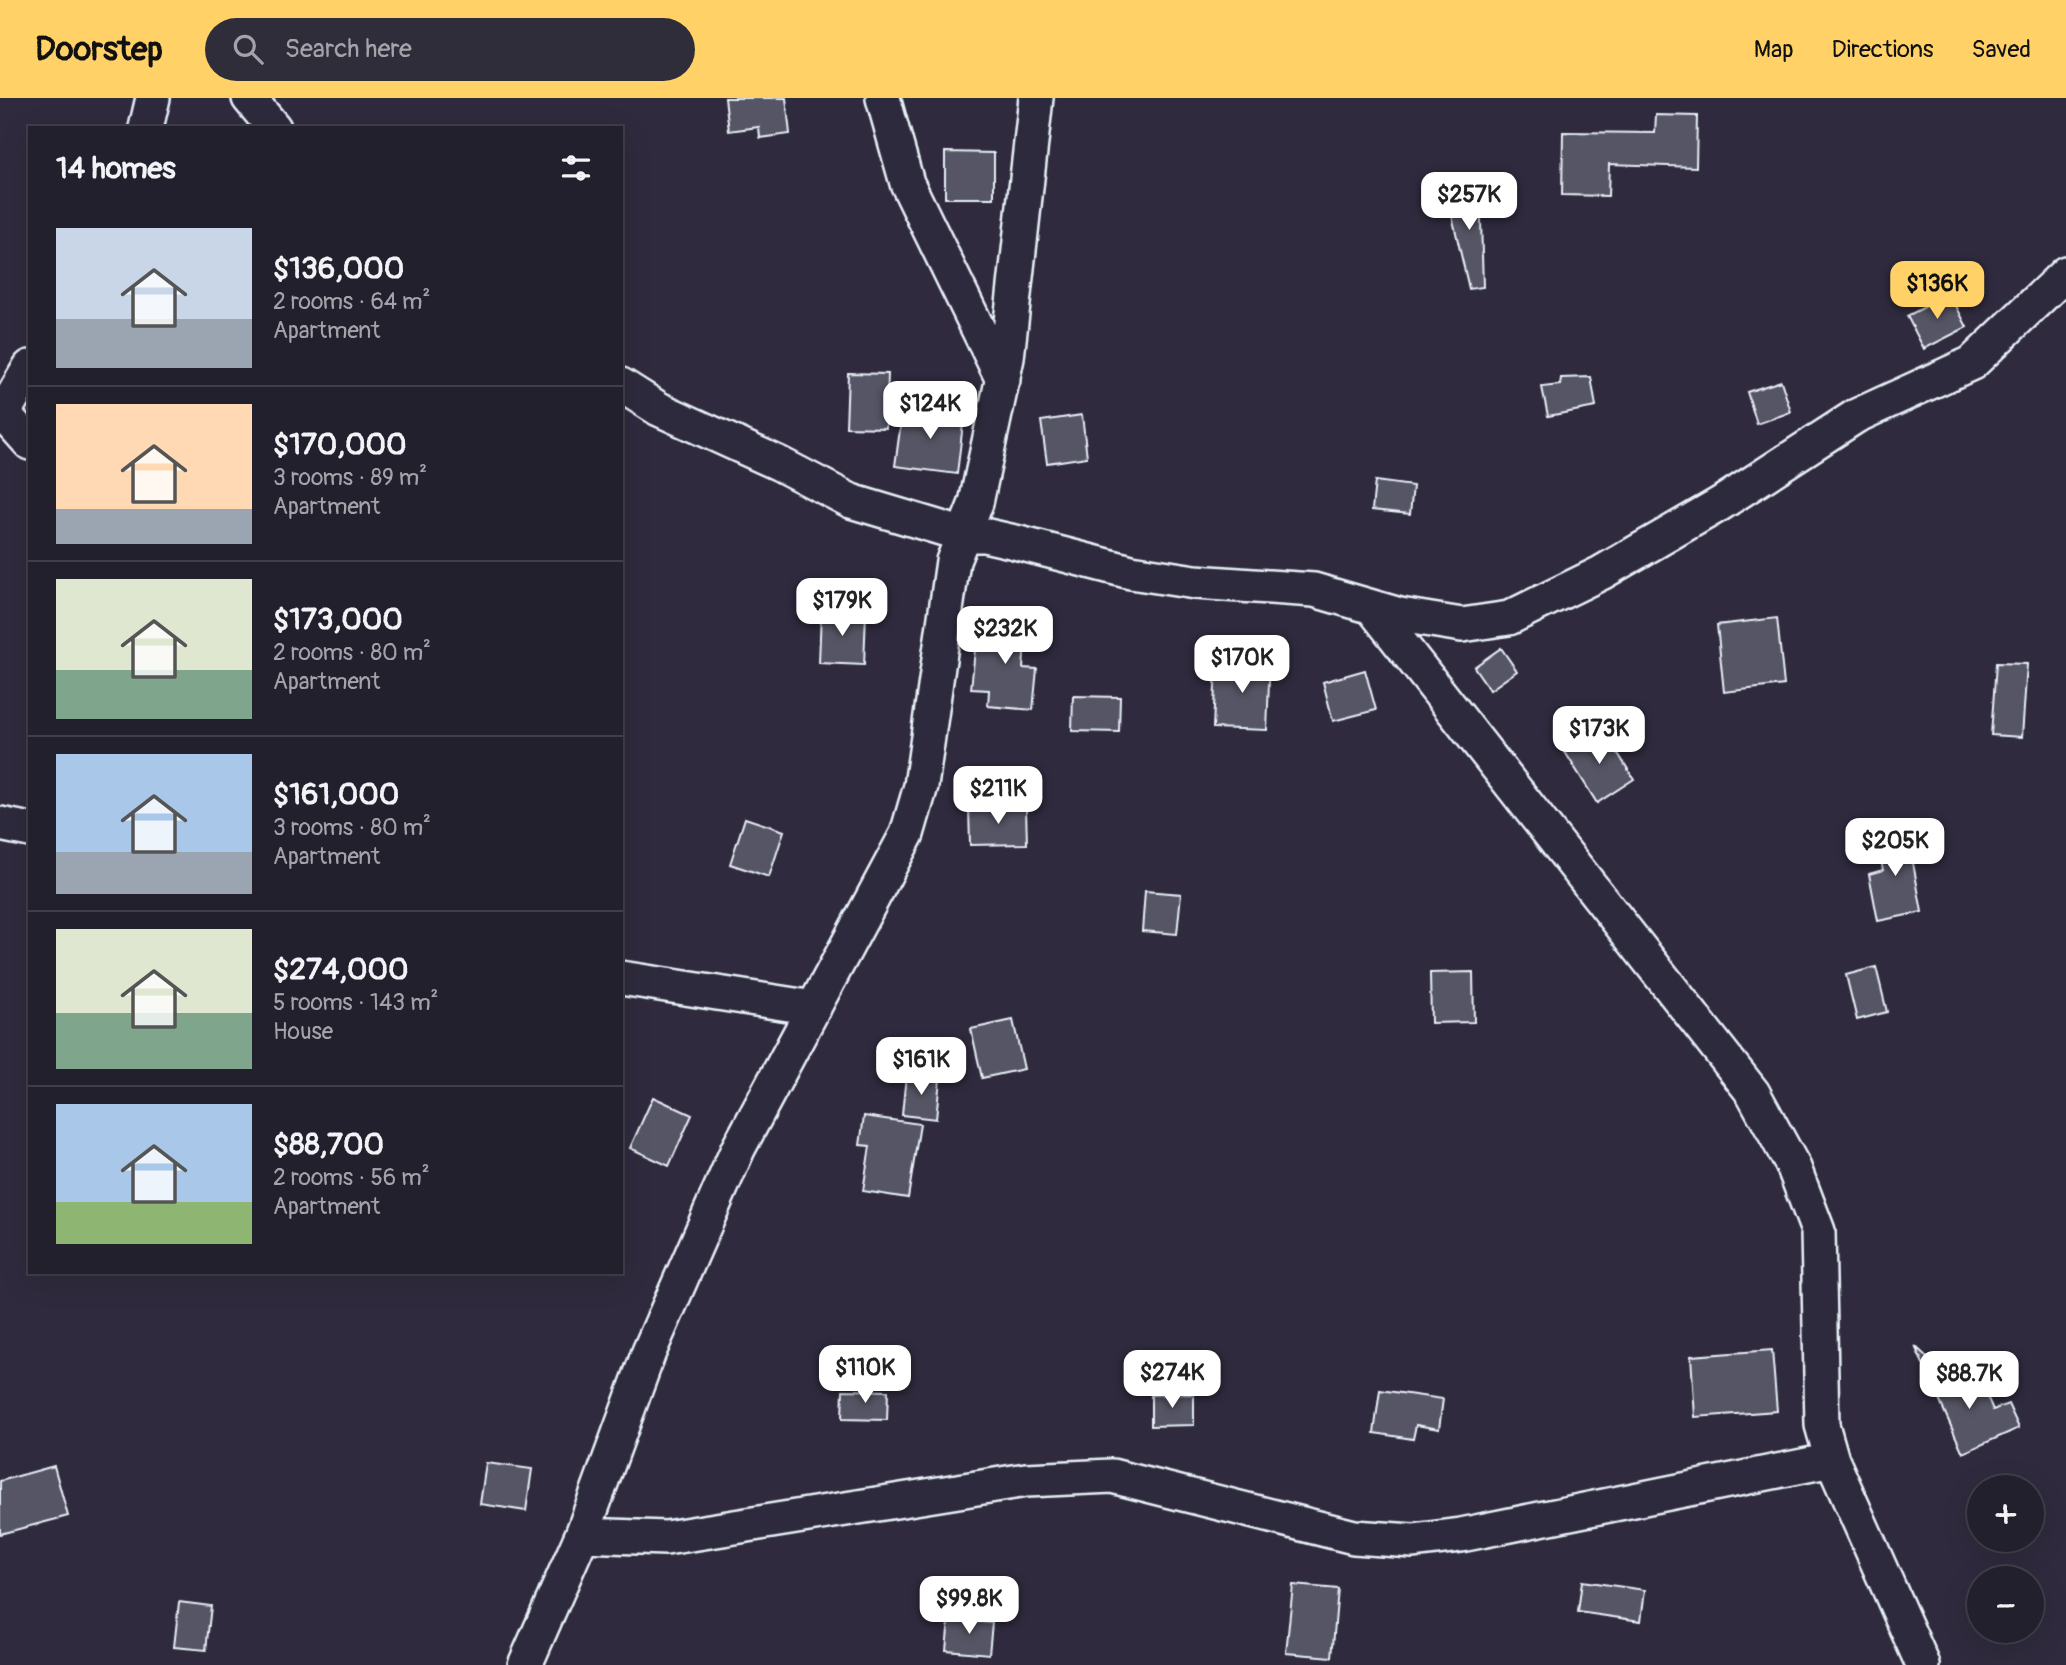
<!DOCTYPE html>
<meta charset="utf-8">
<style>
:root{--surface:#23202e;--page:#2f2d3a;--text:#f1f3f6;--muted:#a3a3aa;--line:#403e4a;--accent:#ffd166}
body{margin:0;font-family:Pangolin,sans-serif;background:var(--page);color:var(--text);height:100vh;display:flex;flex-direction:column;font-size:26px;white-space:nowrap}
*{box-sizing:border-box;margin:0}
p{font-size:23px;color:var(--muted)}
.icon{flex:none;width:38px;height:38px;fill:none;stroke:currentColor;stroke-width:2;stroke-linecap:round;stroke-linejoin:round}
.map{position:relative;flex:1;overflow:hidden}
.panel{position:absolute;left:28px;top:28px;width:595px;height:1148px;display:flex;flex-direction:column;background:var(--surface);border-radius:0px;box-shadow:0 7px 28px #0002,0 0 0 2px var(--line)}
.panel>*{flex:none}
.controls{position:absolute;left:1967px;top:1377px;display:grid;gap:14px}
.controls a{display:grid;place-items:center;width:77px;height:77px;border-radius:50%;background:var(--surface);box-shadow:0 7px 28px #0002,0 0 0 2px var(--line);font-size:35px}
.price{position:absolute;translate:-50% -60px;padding:0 16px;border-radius:14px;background:#fff;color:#222;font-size:23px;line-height:46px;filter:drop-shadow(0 2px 4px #0008)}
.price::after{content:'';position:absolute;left:50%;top:42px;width:21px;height:16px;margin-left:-10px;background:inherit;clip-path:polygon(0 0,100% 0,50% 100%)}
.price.active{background:var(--accent);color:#111}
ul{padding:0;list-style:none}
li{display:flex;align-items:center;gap:21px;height:175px;padding:0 28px}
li+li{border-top:2px solid var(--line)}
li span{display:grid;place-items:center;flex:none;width:196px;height:140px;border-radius:0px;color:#555}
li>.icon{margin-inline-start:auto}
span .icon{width:84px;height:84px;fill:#fffc;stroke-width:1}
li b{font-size:30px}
h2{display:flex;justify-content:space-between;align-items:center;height:84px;padding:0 28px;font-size:30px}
header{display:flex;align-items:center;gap:42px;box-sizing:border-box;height:98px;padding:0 35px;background:var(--accent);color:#111}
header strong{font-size:33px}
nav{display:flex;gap:38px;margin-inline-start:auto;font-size:24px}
.search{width:490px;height:63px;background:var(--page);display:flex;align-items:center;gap:18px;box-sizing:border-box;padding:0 24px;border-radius:38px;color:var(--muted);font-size:26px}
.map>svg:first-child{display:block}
.building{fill:#575565;stroke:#e8f1f8;stroke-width:2}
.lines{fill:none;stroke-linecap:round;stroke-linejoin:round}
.minor-casing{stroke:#e8f1f8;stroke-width:38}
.minor{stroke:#2f2a3d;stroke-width:33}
</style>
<header>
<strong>Doorstep</strong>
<div class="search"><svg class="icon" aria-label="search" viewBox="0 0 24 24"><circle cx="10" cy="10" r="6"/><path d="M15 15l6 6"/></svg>Search here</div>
<nav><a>Map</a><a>Directions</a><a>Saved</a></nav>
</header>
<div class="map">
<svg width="2066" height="1567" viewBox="0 0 2066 1567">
<rect width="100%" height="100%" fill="#2f2a3d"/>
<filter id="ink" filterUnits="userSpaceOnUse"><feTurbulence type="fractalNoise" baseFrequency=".0143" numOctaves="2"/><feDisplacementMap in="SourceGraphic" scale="14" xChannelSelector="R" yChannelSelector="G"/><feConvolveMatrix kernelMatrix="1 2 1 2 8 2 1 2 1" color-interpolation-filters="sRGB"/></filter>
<g filter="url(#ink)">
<path class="building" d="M725,0H786L790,36L760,40L759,29L729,33Z
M1656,17L1697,18L1696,69L1609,66L1608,98L1562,97L1563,34L1655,35Z
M945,54L994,55V100H945Z
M1480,88L1483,189L1469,191L1447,96Z
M1950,196L1967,229L1924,251L1907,218Z
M848,275L888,276L886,330L846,329Z
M1591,279L1596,309L1548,318L1542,289L1560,287L1561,280Z
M1781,283L1791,314L1757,326L1747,294Z
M903,309L964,317L957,376L895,368Z
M1082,317L1087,359L1047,365L1041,323Z
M1375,383L1413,388L1410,416L1372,412Z
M821,513L866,515L864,567L819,565Z
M995,517L1027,519L1023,570L1037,571L1033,612L988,608L989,592L971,591L976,542L993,544Z
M1777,520L1784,587L1724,594L1717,527Z
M1501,550L1517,573L1490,592L1474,569Z
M1239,559L1270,561L1267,632L1213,630L1216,568L1239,569Z
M1996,565L2027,566L2022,639L1991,637Z
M1365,572L1376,612L1333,623L1323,584Z
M1073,598L1120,599L1119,634L1072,633Z
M1602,630L1634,681L1597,705L1565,654Z
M1026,710L1027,746L970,747L969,711Z
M745,720L784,733L769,779L730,766Z
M1907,732L1922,814L1878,823L1869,776L1883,772L1876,738Z
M1145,793L1181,796L1177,836L1142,833Z
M1876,869L1887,914L1857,922L1846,877Z
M1473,874L1474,924L1431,925L1430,875Z
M1013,922L1024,971L982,980L971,931Z
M906,977L940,981L936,1021L902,1017Z
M653,999L692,1017L669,1068L630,1050Z
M864,1018L920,1026L908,1100L863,1093L870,1048L860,1047Z
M1915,1248L1967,1296L1983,1289L1993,1312L2008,1306L2019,1330L1963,1355Z
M1772,1252L1777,1313L1695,1319L1691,1258Z
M843,1292L888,1293L887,1322L842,1321Z
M1380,1292L1443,1301L1439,1331L1416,1327L1413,1341L1374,1335Z
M1194,1296V1327L1151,1328V1297Z
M486,1365L532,1371L526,1413L480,1406Z
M54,1368L68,1418L0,1436V1383Z
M1582,1483L1645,1492L1641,1523L1578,1514Z
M1293,1487L1338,1491L1332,1559L1286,1555Z
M179,1504L211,1508L206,1552L174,1549Z
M949,1521L992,1525L989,1556L946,1552Z"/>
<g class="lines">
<g class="minor-casing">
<path id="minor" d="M249,0L274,30
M883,0L907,85L1003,282
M146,30L153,0
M621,287L659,311L780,366L851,403L964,437H984L1015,444L1131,474L1195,484L1314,492L1400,517L1462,527L1509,520L1601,475L1720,406L1856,318L1972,265L2066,175
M4,316L30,345
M0,321L30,269
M1372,509L1753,995L1794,1070L1818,1133L1822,1327L1832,1362L1923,1567
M0,726L30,732
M621,880L814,910
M582,1437L666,1440L1026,1382L1112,1378L1354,1439L1413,1443L1461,1437L1832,1362
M525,1567L582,1437L649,1254L738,1051L907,736L921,688L953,463L976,405L1007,260L1036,0"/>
</g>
<use href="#minor" class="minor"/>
</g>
</g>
</svg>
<div class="controls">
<a>+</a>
<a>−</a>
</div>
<b class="price" style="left:1469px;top:134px">$257K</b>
<b class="price active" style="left:1937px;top:223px">$136K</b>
<b class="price" style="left:930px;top:343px">$124K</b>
<b class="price" style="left:842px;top:540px">$179K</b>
<b class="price" style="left:1005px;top:568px">$232K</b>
<b class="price" style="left:1242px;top:597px">$170K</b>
<b class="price" style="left:1599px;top:668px">$173K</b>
<b class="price" style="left:998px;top:728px">$211K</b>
<b class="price" style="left:1895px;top:780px">$205K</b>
<b class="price" style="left:921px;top:999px">$161K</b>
<b class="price" style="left:865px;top:1307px">$110K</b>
<b class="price" style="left:1172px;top:1312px">$274K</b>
<b class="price" style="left:1969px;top:1313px">$88.7K</b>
<b class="price" style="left:969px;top:1538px">$99.8K</b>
<section class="panel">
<h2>14 homes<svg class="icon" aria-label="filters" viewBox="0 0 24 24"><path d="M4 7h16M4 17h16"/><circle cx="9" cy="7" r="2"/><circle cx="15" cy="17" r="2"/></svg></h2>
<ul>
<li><span style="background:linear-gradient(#c9d6e8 65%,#9aa5b1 0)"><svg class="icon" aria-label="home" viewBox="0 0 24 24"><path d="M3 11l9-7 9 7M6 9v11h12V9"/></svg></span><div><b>$136,000</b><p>2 rooms · 64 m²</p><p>Apartment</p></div></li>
<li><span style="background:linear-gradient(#ffd9b3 75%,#9aa5b1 0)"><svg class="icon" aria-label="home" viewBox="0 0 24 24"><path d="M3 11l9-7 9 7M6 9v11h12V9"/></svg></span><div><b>$170,000</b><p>3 rooms · 89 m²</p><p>Apartment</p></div></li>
<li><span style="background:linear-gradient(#dfe7d0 65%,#7fa58c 0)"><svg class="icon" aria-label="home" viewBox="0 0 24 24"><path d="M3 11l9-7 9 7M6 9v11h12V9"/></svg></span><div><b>$173,000</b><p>2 rooms · 80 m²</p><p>Apartment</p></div></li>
<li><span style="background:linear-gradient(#a9c7e8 70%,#9aa5b1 0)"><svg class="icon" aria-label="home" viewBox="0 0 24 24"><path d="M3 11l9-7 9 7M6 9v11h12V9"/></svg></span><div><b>$161,000</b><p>3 rooms · 80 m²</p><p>Apartment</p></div></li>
<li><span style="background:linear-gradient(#dfe7d0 60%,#7fa58c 0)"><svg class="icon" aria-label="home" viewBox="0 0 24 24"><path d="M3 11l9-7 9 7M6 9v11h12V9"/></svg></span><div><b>$274,000</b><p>5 rooms · 143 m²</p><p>House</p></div></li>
<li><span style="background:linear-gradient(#a9c7e8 70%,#8fb573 0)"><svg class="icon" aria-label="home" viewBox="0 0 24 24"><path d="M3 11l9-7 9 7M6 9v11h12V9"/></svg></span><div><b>$88,700</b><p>2 rooms · 56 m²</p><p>Apartment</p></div></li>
</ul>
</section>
</div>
